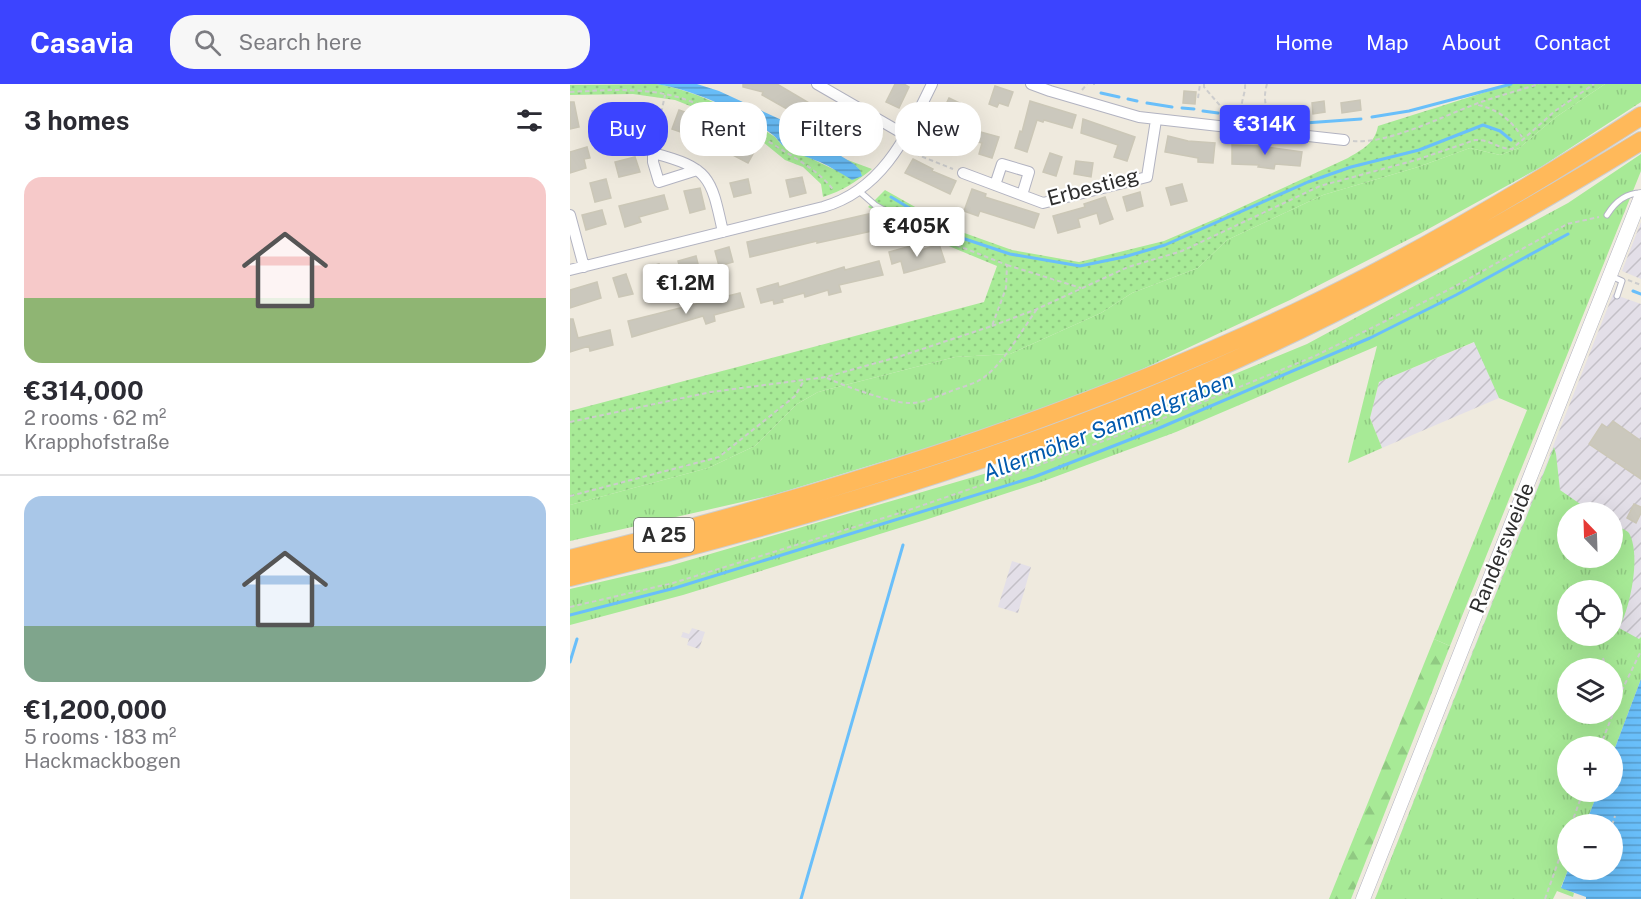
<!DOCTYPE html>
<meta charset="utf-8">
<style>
:root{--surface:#fff;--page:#f7f7f7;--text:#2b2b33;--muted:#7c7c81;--line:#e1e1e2;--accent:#3c44ff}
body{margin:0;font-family:"Public Sans",sans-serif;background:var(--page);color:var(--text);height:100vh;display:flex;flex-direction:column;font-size:22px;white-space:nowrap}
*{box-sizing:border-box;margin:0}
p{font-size:20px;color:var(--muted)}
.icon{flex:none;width:33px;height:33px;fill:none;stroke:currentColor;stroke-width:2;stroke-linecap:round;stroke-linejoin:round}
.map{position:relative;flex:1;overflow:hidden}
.side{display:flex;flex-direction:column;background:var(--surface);width:570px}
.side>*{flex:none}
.hud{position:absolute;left:18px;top:18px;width:570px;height:54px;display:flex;gap:12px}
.needle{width:39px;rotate:337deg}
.tools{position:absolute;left:987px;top:418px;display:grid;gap:12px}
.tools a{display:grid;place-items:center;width:66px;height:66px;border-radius:50%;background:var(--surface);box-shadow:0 6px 24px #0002;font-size:30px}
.price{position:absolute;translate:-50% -51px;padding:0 14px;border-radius:6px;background:#fff;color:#222;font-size:20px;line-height:39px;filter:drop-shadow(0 2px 3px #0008)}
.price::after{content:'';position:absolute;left:50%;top:36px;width:18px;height:14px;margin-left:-9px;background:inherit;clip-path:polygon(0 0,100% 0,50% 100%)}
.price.active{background:var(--accent);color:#fff}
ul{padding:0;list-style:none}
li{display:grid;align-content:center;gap:12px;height:318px;padding:0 24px}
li+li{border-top:2px solid var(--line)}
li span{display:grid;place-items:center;height:186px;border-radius:18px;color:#555}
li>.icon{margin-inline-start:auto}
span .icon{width:108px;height:108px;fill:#fffc;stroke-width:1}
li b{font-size:26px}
h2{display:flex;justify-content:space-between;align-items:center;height:72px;padding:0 24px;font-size:26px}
.pill{padding:0 21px;border-radius:24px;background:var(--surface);box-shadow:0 6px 24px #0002;font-size:21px;line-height:54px}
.pill.active{background:var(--accent);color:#fff}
header{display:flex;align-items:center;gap:36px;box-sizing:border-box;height:84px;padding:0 30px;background:var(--accent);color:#fff}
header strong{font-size:28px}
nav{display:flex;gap:33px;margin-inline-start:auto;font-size:21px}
.search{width:420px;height:54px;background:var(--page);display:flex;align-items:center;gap:15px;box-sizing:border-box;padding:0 21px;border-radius:24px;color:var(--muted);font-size:22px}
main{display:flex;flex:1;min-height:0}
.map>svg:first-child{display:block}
.industrial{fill:url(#industrial-furrows);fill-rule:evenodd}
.grass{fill:url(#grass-tufts);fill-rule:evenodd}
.forest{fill:url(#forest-firs)}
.park{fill:url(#park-dots)}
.water{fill:url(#water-rules)}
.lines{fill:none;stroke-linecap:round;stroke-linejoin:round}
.stream{stroke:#69bffa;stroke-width:3}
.building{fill:#cbc8bd;stroke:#cbc7b7;stroke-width:1.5}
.lane-casing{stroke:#b2b3c1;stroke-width:7}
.street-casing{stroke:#b2b3c1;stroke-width:12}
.secondary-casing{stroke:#b2b3c1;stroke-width:15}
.highway-casing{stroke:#cdcdcd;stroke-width:20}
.path{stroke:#cdcdcd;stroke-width:2;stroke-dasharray:4.5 3;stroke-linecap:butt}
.lane{stroke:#fff;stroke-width:5}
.street{stroke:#fff;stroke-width:10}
.secondary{stroke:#fff;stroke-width:14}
.highway{stroke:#ffb95a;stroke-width:18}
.labels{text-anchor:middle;stroke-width:4.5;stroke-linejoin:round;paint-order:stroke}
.shield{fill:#fff;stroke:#6c6c6c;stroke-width:1.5}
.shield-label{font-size:20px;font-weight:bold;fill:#2d2d2d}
.street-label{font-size:21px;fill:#2d2d2d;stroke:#fff}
.water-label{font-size:22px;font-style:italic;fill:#0159ad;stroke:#fff}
</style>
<header>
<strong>Casavia</strong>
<div class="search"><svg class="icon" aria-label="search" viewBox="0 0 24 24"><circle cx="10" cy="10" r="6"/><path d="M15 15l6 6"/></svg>Search here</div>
<nav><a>Home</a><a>Map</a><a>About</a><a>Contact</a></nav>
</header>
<main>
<section class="side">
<h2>3 homes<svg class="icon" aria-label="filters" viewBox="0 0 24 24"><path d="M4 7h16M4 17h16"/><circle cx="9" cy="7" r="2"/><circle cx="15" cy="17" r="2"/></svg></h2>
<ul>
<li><span style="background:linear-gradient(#f6c9c9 65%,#8fb573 0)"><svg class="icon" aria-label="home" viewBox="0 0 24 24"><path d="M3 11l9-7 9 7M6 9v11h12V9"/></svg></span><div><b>€314,000</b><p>2 rooms · 62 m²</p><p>Krapphofstraße</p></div></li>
<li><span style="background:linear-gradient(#a9c7e8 70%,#7fa58c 0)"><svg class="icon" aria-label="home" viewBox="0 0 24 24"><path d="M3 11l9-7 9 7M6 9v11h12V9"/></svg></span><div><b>€1,200,000</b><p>5 rooms · 183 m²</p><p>Hackmackbogen</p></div></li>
</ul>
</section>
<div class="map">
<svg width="1071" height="815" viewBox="0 0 1071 815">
<defs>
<pattern id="industrial-furrows" width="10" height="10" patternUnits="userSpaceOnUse" patternTransform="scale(1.5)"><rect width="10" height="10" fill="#e3dfe8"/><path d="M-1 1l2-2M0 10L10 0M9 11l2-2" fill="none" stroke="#c3c0c7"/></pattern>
<pattern id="grass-tufts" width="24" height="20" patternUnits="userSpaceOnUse" patternTransform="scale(1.5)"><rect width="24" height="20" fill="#a7ea96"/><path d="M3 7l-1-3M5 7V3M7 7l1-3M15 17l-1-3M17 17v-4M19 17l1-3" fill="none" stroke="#90c982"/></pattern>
<pattern id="forest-firs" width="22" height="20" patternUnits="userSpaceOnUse" patternTransform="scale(1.5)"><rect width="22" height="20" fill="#a7ea96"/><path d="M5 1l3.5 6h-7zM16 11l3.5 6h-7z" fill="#90c982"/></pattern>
<pattern id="park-dots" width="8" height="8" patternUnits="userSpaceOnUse" patternTransform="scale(1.5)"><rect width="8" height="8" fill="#a7ea96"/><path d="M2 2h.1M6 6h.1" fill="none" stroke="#90c982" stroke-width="1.8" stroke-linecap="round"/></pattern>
<pattern id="water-rules" width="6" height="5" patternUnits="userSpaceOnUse" patternTransform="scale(1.5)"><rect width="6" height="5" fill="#69bffa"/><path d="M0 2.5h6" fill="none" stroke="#579ccb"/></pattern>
</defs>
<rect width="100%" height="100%" fill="#efeade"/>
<path class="industrial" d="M1071,138V195L1052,187Z
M1043,210L1071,220V553L1042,585H998V708L805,815ZM998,429H1042V474H998ZM998,507H1042V552H998Z
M905,258L929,314L812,364L800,334L809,298Z
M442,477L461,483L448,529L428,523Z
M122,544L135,548L129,565L117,561L119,555L111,553L113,548L119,550Z"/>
<path class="grass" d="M1035,0H1071V18L971,83L851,149L720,216L562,290L413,347L203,411L0,457V421L138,384L185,362L227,320L248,308L385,273L440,270L531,229L562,209L628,184L657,156L753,111L848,83L900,64L930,71L949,64L986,33Z
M1071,70V87L880,562L864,555L957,326L929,314L904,258L809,298L800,334L812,364L778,379L807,262L606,348L471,398L355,436L113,511L0,541V505L99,482L424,387L578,326L737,260L998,119Z
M984,363L986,370L990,406L1023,429H998V474H1042L1043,440C1047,442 1055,445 1059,449C1071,470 1061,522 1049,544L1069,555L1071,553V595L1043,669L1042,663H998V708H1028L1015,741H998V786L991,803L1004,809L1003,813L987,807L983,815H805ZM998,507H1042V552H998ZM998,585H1042V630H998Z"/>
<path class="forest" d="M864,555L880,562L781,815H759Z"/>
<path class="park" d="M86,0C130,7 167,29 205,53L211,60L263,85L292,92C289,83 284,80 275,75L302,85C286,98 272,107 253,113L251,100L233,83L215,76L188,54L143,31L105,16L63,10L0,11V1Z
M941,0H1035L986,33L949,64L930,71L900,64L848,83L753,111L657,156L628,184L562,209L531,229L440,270L385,273L248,308L227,320L185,362L138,384L0,421V327L414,218L427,182L345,148L298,123L315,106L386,146L442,166L509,178L594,157L650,133L778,74C793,65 805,59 808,42Z"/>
<path class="water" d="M86,0H127L149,7L216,38L284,80L290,86L292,92L282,96C272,90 261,83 250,78C237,73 224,69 212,61C209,58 207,54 203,51C169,26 127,7 86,0Z
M1071,595V815H1016V813L991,804L998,786H1042V741H1015L1028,708H1042L1043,669Z"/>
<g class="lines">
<path class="stream" d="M531,9L549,13
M558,15L567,17
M577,19L602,23
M612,24L624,25
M633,27L648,29
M657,30L666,32
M802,33L839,27L941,0
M677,34L695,37
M702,38L720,39
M735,39L791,35
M321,113L386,152L440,170L510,182L554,173L595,161L738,98L781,83L849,66L913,41L930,47L941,56
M1063,207L1071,210
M0,531L105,504L464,393L587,345L800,254L886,211L998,150
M0,578L7,555
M231,815L333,461"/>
</g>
<path class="building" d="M173,0H207L239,19L282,37L276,53L233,34L192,11L193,8L173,3Z
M325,0H334L339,3L329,24L316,18Z
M425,2L443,8L438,22L429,19L427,23L419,20Z
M614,7L626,8L625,20L613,19Z
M379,14L396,22L388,37L386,36L370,66L357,59Z
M790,16L791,26L772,29L771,19Z
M460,17L506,31L502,44L474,36L473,38L467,36L457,68L445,64L450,47L452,48Z
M754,17L755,28L743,30L742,19Z
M0,18H4L9,43L0,45Z
M44,20L48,32L26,39L22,27Z
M67,20L84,23L81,39L64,37Z
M109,26L146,39L140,58L102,45Z
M513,35L565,53L557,77L544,73L548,61L511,49Z
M407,47L429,53L422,74L409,70L412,59L404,57Z
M598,52L618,57L645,59L643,79L628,78V74L595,68Z
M164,57L184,68L178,79L157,68Z
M662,61L689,62L732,68L730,82L705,80L704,85L688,83L689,81L662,80Z
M17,63L20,74L14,75L16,84L0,89V68Z
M480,69L492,73L486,92L473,88Z
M65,73L70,88L49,93L45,78Z
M343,75L363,85L362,87L386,97L380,110L335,89Z
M506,77L523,79L521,93L504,90Z
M232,93L236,109L220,113L216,96Z
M36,95L41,114L25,118L20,99Z
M178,95L181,109L164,113L160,99Z
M612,100L617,117L601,121L596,104Z
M130,104L135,125L120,129L114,107Z
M402,105L416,110L415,113L469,130L464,144L410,127L408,132L394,127Z
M570,108L573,122L557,127L553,113Z
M94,111L98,125L69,133L71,138L55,143L49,122Z
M535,113L543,135L530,140L527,129L508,135L510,143L488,149L483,132L515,123L514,120Z
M32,126L36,140L16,146L12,131Z
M303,129L307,146L247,159V157L180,173L177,158Z
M369,160L375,178L334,189L331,177L322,180L319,168L341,162L343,169Z
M159,163L163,178L149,182L145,167Z
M126,172L130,188L112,192L108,177Z
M309,177L313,191L269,201L271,208L259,211L258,206L235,213L234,209L212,215L213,218L204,220L203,216L191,219L187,205L208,199L209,203L274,183L275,186Z
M89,180L96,204L86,207L84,200L78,201L74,184Z
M56,190L63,210L49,213L43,194Z
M27,198L31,214L0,224V206Z
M170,209L174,223L144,231L145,237L136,240L133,232L62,253L58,237Z
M0,235H3L8,254L40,246L43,261L20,267L19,262L0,268Z
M1043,337L1071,357V395L1019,360L1032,340L1038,344Z
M1064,420L1071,423V429L1066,439L1057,434Z"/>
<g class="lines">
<g class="lane-casing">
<path id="lane" d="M289,107L305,121L356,150
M1037,131C1045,118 1055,109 1071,109
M1041,192L1052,197L1047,212"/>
</g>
<g class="street-casing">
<path id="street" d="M247,0L337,52
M461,0L480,7L569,33L774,56
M127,86L89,98L83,78V69C140,84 141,93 153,148
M393,89L473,119L577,93L586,36
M425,101L432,80L459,88L452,111
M0,131L14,183
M0,186L253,123C313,106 337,51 362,0"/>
</g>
<g class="secondary-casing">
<path id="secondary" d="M793,815L1071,113"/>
</g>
<g class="highway-casing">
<path id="highway" d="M0,475C248,414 493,338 725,229C845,172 959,104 1071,32
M0,493C194,445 388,390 574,315C747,245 912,154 1071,57"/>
</g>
<path class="path" d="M524,0V1
M634,0V3L653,25
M697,0C694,10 694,20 699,29
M512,6L517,0
M0,8C37,6 75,3 111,14C145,25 175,43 206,62C226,75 250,87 264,107
M628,14L630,0
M908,21C928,25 942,37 952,53
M672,27C670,18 676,9 675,0
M783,57C818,60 869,34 903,21C924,13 947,7 969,0
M85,58L95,11
M338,67L383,85
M437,181L511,204
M1058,196L1071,201
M422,242L467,225L558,183L612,167L750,102L846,76L905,56C920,55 928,65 942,65L985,27L1024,0
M257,294C274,302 321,319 340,319C355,319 370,311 384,306C395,302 408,299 417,291C436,275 452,246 467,225
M0,338L141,308L256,293L331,272L422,242L436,204L437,181L363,152
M0,412L149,373L225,312L233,298
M0,523L103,499L333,428L461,384L584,338L745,272L882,204L997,140L1029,133
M1033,574L1036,585
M1042,602L1052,606
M1030,663L1052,606L1071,567
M1001,741L1013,708
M1042,741L1045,732
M975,815L998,750"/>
<use href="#lane" class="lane"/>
<use href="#street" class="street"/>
<use href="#secondary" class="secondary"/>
<use href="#highway" class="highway"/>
</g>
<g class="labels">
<rect class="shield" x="64" y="434" width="60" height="34" rx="4.5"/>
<g class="shield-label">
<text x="94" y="458">A 25</text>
</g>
<g class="street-label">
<text transform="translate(523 103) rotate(-15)" y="7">Erbestieg</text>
<text transform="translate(932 464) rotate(-68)" y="7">Randersweide</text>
</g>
<g class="water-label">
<text transform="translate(538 342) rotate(-21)" y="8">Allermöher Sammelgraben</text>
</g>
</g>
</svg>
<div class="tools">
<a><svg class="needle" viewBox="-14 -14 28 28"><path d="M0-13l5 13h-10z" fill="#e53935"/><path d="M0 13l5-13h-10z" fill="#7c7c81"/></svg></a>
<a><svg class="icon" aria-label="locate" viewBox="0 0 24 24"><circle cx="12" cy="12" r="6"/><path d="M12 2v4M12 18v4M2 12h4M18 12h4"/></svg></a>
<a><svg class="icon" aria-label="layers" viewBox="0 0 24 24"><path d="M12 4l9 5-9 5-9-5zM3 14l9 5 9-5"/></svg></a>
<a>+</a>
<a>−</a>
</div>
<b class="price active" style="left:695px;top:72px">€314K</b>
<b class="price" style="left:347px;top:174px">€405K</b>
<b class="price" style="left:116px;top:231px">€1.2M</b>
<div class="hud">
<a class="pill active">Buy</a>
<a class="pill">Rent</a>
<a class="pill">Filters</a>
<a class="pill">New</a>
</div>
</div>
</main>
